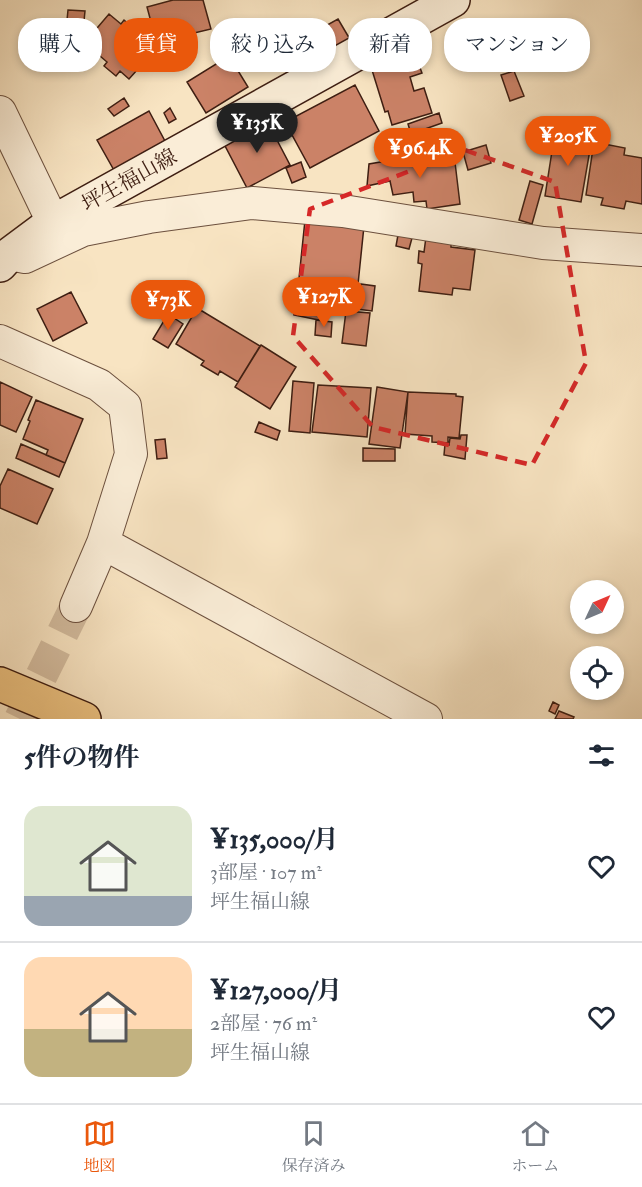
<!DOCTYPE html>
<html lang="ja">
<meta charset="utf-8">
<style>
:root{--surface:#fff;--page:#f2f2f3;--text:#1f2937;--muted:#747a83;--line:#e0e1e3;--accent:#ea580c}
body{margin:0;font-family:"IM FELL Double Pica","Noto Serif JP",serif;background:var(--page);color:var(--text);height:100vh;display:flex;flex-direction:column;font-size:22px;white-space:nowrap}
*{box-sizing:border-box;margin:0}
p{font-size:20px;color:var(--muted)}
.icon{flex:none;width:33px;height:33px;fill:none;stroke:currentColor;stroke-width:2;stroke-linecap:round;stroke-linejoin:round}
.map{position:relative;height:719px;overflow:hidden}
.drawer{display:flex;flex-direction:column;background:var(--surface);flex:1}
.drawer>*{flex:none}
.top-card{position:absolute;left:18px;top:18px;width:606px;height:54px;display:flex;gap:12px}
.needle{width:39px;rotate:46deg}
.tools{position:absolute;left:570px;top:580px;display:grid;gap:12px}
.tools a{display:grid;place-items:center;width:54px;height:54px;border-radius:50%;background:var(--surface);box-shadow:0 3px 9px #0003;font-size:30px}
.price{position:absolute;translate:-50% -51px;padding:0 14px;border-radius:21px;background:var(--accent);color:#fff;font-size:20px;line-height:39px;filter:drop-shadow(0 2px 3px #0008)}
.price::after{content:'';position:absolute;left:50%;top:36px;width:18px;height:14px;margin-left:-9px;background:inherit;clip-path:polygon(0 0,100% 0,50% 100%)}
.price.on{background:#222;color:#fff}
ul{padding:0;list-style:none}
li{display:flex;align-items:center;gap:18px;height:150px;padding:0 24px}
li+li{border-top:2px solid var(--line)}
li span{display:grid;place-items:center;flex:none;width:168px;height:120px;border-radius:18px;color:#555}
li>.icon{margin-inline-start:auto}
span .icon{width:72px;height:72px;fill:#fffc;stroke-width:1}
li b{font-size:26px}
h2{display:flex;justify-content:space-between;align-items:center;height:72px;padding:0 24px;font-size:26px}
.chip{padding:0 21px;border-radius:24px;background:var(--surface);box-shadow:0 3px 9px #0003;font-size:21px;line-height:54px}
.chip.on{background:var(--accent);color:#fff}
.menu{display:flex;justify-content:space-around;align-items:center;height:84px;border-top:2px solid var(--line);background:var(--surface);font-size:16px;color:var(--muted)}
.menu a{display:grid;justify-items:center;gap:3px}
.menu .on{color:var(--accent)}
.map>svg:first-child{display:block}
.building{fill:#cb8267;stroke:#3e1e12;stroke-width:1.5}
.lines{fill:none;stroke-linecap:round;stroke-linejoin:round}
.minor-tunnel{stroke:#d3bc9f;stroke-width:32;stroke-dasharray:32 16;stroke-linecap:butt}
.minor-casing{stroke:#6c503e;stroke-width:34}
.secondary-casing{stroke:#3e1e12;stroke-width:36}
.motorway-casing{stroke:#3e1e12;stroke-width:36}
.minor{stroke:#faedd7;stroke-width:32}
.secondary{stroke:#faedd7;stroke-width:33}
.motorway{stroke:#ecc281;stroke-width:33}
.marked{fill:none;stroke:#d62828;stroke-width:4.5;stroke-dasharray:12 8;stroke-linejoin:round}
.labels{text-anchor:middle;stroke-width:4.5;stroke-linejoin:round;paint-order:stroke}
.street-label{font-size:21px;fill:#3e1e12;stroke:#faedd7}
</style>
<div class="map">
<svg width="642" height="719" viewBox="0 0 642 719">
<rect width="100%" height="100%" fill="#f8e4c2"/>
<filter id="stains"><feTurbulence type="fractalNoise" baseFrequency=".00333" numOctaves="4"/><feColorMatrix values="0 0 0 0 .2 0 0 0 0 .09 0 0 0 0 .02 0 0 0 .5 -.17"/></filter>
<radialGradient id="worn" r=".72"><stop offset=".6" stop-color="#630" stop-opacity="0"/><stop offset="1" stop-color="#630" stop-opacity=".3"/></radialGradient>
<path class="building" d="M173,0H203L211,29L194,33L196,37L170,44L168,36L160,39L158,32L154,33L147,7Z
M68,10L85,11L84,21L67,20Z
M109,14L121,24L124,20L132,27L129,30L154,51L129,79L120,71L116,76L104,66L107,62L93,50L90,54L81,47Z
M338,19L351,41L294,74L275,43L296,31L298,35L319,22L322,28Z
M403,45L407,56L385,63L381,53Z
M229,56L248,87L206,113L187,82Z
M416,57L422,73L410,77L414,91L424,88L432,113L392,125L388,111L385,112L372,70Z
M514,71L524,96L510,101L501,75Z
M355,85L379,131L310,168L285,122Z
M124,98L129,106L114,116L108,109Z
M170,108L176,119L169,123L164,113Z
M149,111L166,143L115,172L97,140Z
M439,113L442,123L411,134L408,124Z
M266,119L290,165L247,188L223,142Z
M555,132L592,138L581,202L545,196Z
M594,142L625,148L624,155L642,158V204L626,201L624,209L601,205L603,198L586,195Z
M486,145L491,163L468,170L463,152Z
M454,154L460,204L427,209L426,201L414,202L413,192L393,195L390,181L367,186L369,164L392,160L393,162Z
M301,162L306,177L292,183L286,168Z
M530,181L543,185L532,224L519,220Z
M305,220L364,226L357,294L298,288Z
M398,235L412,238L409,249L396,246Z
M426,237L451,240V247L475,250L470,290L453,288L452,295L419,291L422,264L418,263L419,251L424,252Z
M361,284L375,286L372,311L357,309Z
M71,292L87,323L53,341L37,309Z
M297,302L327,308L324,321L294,315Z
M197,308L260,346L238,382L220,371L218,375L201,365L204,361L176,344Z
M346,311L370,313L366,346L342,343Z
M168,314L183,324L168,348L153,339Z
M316,320L332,322L331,337L315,335Z
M261,345L296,367L270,409L235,387Z
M293,381L314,383L310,433L289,431Z
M0,382L32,397L16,432L0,425Z
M318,385L371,388L367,437L312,432Z
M377,387L408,392L400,448L369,444Z
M408,392L456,394V396L463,397L459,438L448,437V443L432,442V436L405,434Z
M36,400L83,419L65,463L46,455L48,450L23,439L30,421L28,420Z
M259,422L280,431L277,440L255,432Z
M461,435H467L465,459L444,455L445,444L449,445L450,438L460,439Z
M165,439L167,458L157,459L155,440Z
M21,444L65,463L59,477L16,458Z
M363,448L395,449V461H363Z
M8,469L53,489L37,524L0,508V486Z
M553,702L559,705L555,714L549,711Z
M559,711L574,717L573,719H555Z"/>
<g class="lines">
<path class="minor-tunnel" d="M20,719L76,606"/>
<g class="minor-casing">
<path id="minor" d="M0,112L53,222
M10,254L25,257L83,230L149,217L252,203L343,211L543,243L642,250
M0,341L99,385L125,406L131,454L103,543L76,606
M103,543L426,719"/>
</g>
<g class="secondary-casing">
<path id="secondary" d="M0,265L10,254L53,222L453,0"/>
</g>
<g class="motorway-casing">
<path id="motorway" d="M0,684L84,719"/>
</g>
<use href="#minor" class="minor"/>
<use href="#secondary" class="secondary"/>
<use href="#motorway" class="motorway"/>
</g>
<path class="marked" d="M465,150L555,182L586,363L532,465L373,427L293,336L310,209Z"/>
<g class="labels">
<g class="street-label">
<text transform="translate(129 180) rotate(-29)" y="7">坪生福山線</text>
</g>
</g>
<rect width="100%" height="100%" filter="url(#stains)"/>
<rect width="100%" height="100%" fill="url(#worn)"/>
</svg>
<div class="tools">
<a><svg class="needle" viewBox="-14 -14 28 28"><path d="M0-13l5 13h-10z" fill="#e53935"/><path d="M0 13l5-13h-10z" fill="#747a83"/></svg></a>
<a><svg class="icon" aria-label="locate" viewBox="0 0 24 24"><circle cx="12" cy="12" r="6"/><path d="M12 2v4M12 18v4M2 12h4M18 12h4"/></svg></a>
</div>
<b class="price on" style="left:257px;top:154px">¥135K</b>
<b class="price" style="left:568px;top:167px">¥205K</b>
<b class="price" style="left:420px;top:179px">¥96.4K</b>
<b class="price" style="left:324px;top:328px">¥127K</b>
<b class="price" style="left:168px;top:331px">¥73K</b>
<div class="top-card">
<a class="chip">購入</a>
<a class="chip on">賃貸</a>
<a class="chip">絞り込み</a>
<a class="chip">新着</a>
<a class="chip">マンション</a>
</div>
</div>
<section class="drawer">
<h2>5件の物件<svg class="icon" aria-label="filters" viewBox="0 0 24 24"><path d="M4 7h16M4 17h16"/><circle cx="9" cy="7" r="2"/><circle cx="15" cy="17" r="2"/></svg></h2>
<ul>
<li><span style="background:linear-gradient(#dfe7d0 75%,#9aa5b1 0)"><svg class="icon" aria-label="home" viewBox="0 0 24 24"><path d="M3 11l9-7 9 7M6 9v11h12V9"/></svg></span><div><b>¥135,000/月</b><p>3部屋 · 107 m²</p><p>坪生福山線</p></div><svg class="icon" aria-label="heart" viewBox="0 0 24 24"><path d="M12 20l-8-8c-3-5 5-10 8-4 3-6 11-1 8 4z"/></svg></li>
<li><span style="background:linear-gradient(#ffd9b3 60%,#c2b280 0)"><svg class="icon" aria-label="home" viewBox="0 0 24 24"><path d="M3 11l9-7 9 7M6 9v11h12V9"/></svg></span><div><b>¥127,000/月</b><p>2部屋 · 76 m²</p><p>坪生福山線</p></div><svg class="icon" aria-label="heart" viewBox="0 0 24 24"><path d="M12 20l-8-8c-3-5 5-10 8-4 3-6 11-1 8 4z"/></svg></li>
</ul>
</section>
<nav class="menu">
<a class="on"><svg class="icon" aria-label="map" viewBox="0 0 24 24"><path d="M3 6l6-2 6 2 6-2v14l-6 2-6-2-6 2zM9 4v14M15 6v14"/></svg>地図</a>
<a><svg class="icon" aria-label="saved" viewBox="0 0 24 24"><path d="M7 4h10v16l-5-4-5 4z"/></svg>保存済み</a>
<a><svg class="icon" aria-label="home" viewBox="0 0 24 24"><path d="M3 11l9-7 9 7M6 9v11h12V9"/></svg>ホーム</a>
</nav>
